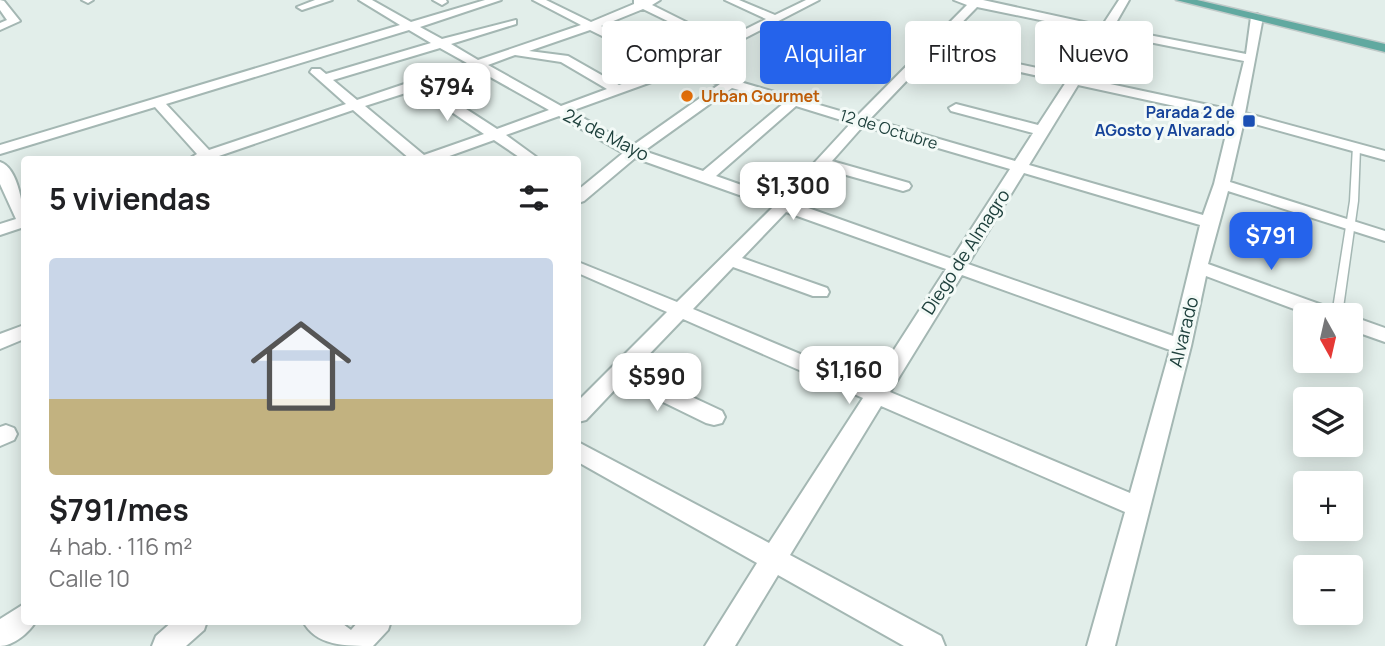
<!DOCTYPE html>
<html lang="es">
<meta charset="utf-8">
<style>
:root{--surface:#fff;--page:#f6f6f6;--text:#202124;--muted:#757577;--accent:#2563eb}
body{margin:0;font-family:Manrope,sans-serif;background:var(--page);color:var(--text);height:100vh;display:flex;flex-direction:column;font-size:26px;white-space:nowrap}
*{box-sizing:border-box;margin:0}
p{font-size:23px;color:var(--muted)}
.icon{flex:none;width:38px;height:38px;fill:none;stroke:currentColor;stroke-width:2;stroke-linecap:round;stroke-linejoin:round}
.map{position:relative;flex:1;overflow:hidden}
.details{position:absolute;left:21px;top:156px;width:560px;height:469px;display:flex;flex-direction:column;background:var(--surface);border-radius:7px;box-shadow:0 4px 18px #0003}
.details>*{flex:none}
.top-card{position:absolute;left:602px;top:21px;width:665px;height:63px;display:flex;gap:14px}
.needle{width:46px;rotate:172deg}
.buttons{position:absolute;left:1293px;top:303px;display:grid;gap:14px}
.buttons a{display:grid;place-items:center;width:70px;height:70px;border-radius:7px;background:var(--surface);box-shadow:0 4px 18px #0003;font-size:35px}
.price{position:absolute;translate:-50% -60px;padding:0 16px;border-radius:14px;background:#fff;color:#222;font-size:23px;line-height:46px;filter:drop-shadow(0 2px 4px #0008)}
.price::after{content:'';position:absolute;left:50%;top:42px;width:21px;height:16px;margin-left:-10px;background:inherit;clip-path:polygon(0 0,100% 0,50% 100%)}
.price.selected{background:var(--accent);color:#fff}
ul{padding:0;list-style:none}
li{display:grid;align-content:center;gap:14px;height:371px;padding:0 28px}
li span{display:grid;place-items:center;height:217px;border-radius:7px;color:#555}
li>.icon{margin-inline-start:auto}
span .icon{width:126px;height:126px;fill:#fffc;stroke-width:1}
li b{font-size:30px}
h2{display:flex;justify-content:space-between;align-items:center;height:84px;padding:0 28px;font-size:30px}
.chip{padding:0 24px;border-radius:7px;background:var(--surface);box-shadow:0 4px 18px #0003;font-size:24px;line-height:63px}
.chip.selected{background:var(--accent);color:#fff}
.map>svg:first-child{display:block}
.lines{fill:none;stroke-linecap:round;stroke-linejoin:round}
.service-casing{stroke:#a4b7b3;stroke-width:3}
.minor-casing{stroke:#a4b7b3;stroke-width:4}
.primary-casing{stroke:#c0cac9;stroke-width:3}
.service{fill:#fff;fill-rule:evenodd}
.minor{fill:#fff;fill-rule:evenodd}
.primary{fill:#61a9a0;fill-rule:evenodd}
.food-dot{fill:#e8710a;stroke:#f3faf7;stroke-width:2.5}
.transit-dot{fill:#1a4fb4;stroke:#f3faf7;stroke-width:2.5}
.labels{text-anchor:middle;stroke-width:6;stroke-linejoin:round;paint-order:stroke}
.far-food-label{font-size:16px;font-weight:bold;fill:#c56008;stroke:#f3faf7;text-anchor:start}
.far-transit-label{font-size:16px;font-weight:bold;fill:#164399;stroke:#f3faf7;text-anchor:end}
.far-street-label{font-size:16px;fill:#1f413d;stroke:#f3faf7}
.street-label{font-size:18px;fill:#1f413d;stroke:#f3faf7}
</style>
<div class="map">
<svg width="1385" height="646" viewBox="0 0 1385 646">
<rect width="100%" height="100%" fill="#e2eeea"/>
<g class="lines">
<g class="service-casing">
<path id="service" d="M1353,146H1356L1360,148L1358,201L1342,315H1332L1350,201Z"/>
</g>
<g class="minor-casing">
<path id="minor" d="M0,0L4,1L20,21L0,30V23L7,20L0,10Z
M82,0H93L88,3Z
M315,0H332L302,10L297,7Z
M359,0H372L411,22L485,0H501L420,27L442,39L516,20V24L451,44L478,60L581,25L533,0H546L591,22L634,4V0H660L652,5L688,23V27H680L643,9L601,26L678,63L766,19L725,0H739L775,15L806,0H819L689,67L857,116L967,5L954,0H983L1102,26L1119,0H1129L1113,28L1246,54L1251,17L1257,14L1263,17L1245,113L1385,151V160L1244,121L1230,182L1385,231V241L1228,191L1208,264L1336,310L1339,315H1310L1206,276L1191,346L1115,646H1087L1125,512L881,406L790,555L941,636L945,646H904L778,575L735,646H705L757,563L578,462V442L769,543L863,398L683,319L634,370L722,411L725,417L722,423L714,425L706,423L622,382L586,420L578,422V401L667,312L578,273V262L677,302L773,207L635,158L584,201L578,203V190L623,153L559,116L506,135L539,159H522L494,140L441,159H410L353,110L216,157L217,159H189L197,154L155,107L0,154V145L400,25ZM977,7L1098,32L1070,75L938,47ZM409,30L431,43L326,74L320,69H312L310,72L346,104L209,150L166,104ZM590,30L667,68L619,85L568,56L529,51ZM1109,34L1244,61L1232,110L1082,78ZM440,48L467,63L357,100L333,80ZM933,53L1066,82L1038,125L956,104L949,108L951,111L1033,133L1015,161L870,119ZM515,55L561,62L607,89L561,106L488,65ZM476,69L549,110L497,129L429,85ZM679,72L720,84L632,146L571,111ZM1078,85L1230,118L1214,184L1203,215L1029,165ZM732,88L784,103L703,171L644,151ZM418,89L484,134L424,155L365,106ZM796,106L851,123L781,199L716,176ZM863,126L1010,169L952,259L794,203L825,169L903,191L909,189L911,186L909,183L832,161ZM1024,173L1200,225L1173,336L968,264ZM786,212L946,269L872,384L693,309L733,267L813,296H827L829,292L827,288L742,258ZM962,275L1170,350L1130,493L890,392Z
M433,0H446L447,2L442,5Z
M0,162C19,168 24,211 24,227L0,235V224L16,219L0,184Z
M1351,316L1385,328V342L1351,330Z
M24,325V339L0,349V334Z
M6,425L14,428L17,434L14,440L0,446V427Z
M24,604V621H36C29,633 13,646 0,646V619Z
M173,621H207L204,630L186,646H152L156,636Z
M303,621H339L351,630L359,621H391L388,630L373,646C346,646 315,646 303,621Z"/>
</g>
<g class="primary-casing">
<path id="primary" d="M1176,0H1197L1385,44V52Z"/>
</g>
<use href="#service" class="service"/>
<use href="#minor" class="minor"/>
<use href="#primary" class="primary"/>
</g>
<circle class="food-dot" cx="687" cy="96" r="7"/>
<rect class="transit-dot" x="1242" y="114" width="14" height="14" rx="3.5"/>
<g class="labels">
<g class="far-food-label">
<text x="701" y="102">Urban Gourmet</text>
</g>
<g class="far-transit-label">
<text x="1235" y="118">Parada 2 de<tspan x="1235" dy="18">AGosto y Alvarado</tspan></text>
</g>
<g class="far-street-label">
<text transform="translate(889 129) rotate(17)" y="6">12 de Octubre</text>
</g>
<g class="street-label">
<text transform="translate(606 135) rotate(27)" y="6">24 de Mayo</text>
<text transform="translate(966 252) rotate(-57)" y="6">Diego de Almagro</text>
<text transform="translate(1184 332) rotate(-76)" y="6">Alvarado</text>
</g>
</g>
</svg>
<div class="buttons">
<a><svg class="needle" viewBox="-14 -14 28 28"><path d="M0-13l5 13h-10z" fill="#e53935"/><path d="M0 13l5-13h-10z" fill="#757577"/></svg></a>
<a><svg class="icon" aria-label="layers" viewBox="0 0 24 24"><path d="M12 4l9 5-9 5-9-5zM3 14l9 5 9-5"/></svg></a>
<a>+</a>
<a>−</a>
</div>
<b class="price" style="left:447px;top:123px">$794</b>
<b class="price" style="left:793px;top:222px">$1,300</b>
<b class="price selected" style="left:1271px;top:272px">$791</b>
<b class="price" style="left:849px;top:406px">$1,160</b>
<b class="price" style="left:657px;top:413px">$590</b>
<div class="top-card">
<a class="chip">Comprar</a>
<a class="chip selected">Alquilar</a>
<a class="chip">Filtros</a>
<a class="chip">Nuevo</a>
</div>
<section class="details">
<h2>5 viviendas<svg class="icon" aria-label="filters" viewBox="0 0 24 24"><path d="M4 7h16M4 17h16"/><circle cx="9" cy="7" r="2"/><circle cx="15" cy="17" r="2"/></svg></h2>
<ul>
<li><span style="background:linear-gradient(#c9d6e8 65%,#c2b280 0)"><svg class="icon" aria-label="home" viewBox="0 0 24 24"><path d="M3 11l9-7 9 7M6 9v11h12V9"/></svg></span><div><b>$791/mes</b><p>4 hab. · 116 m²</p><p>Calle 10</p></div></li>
</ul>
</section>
</div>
